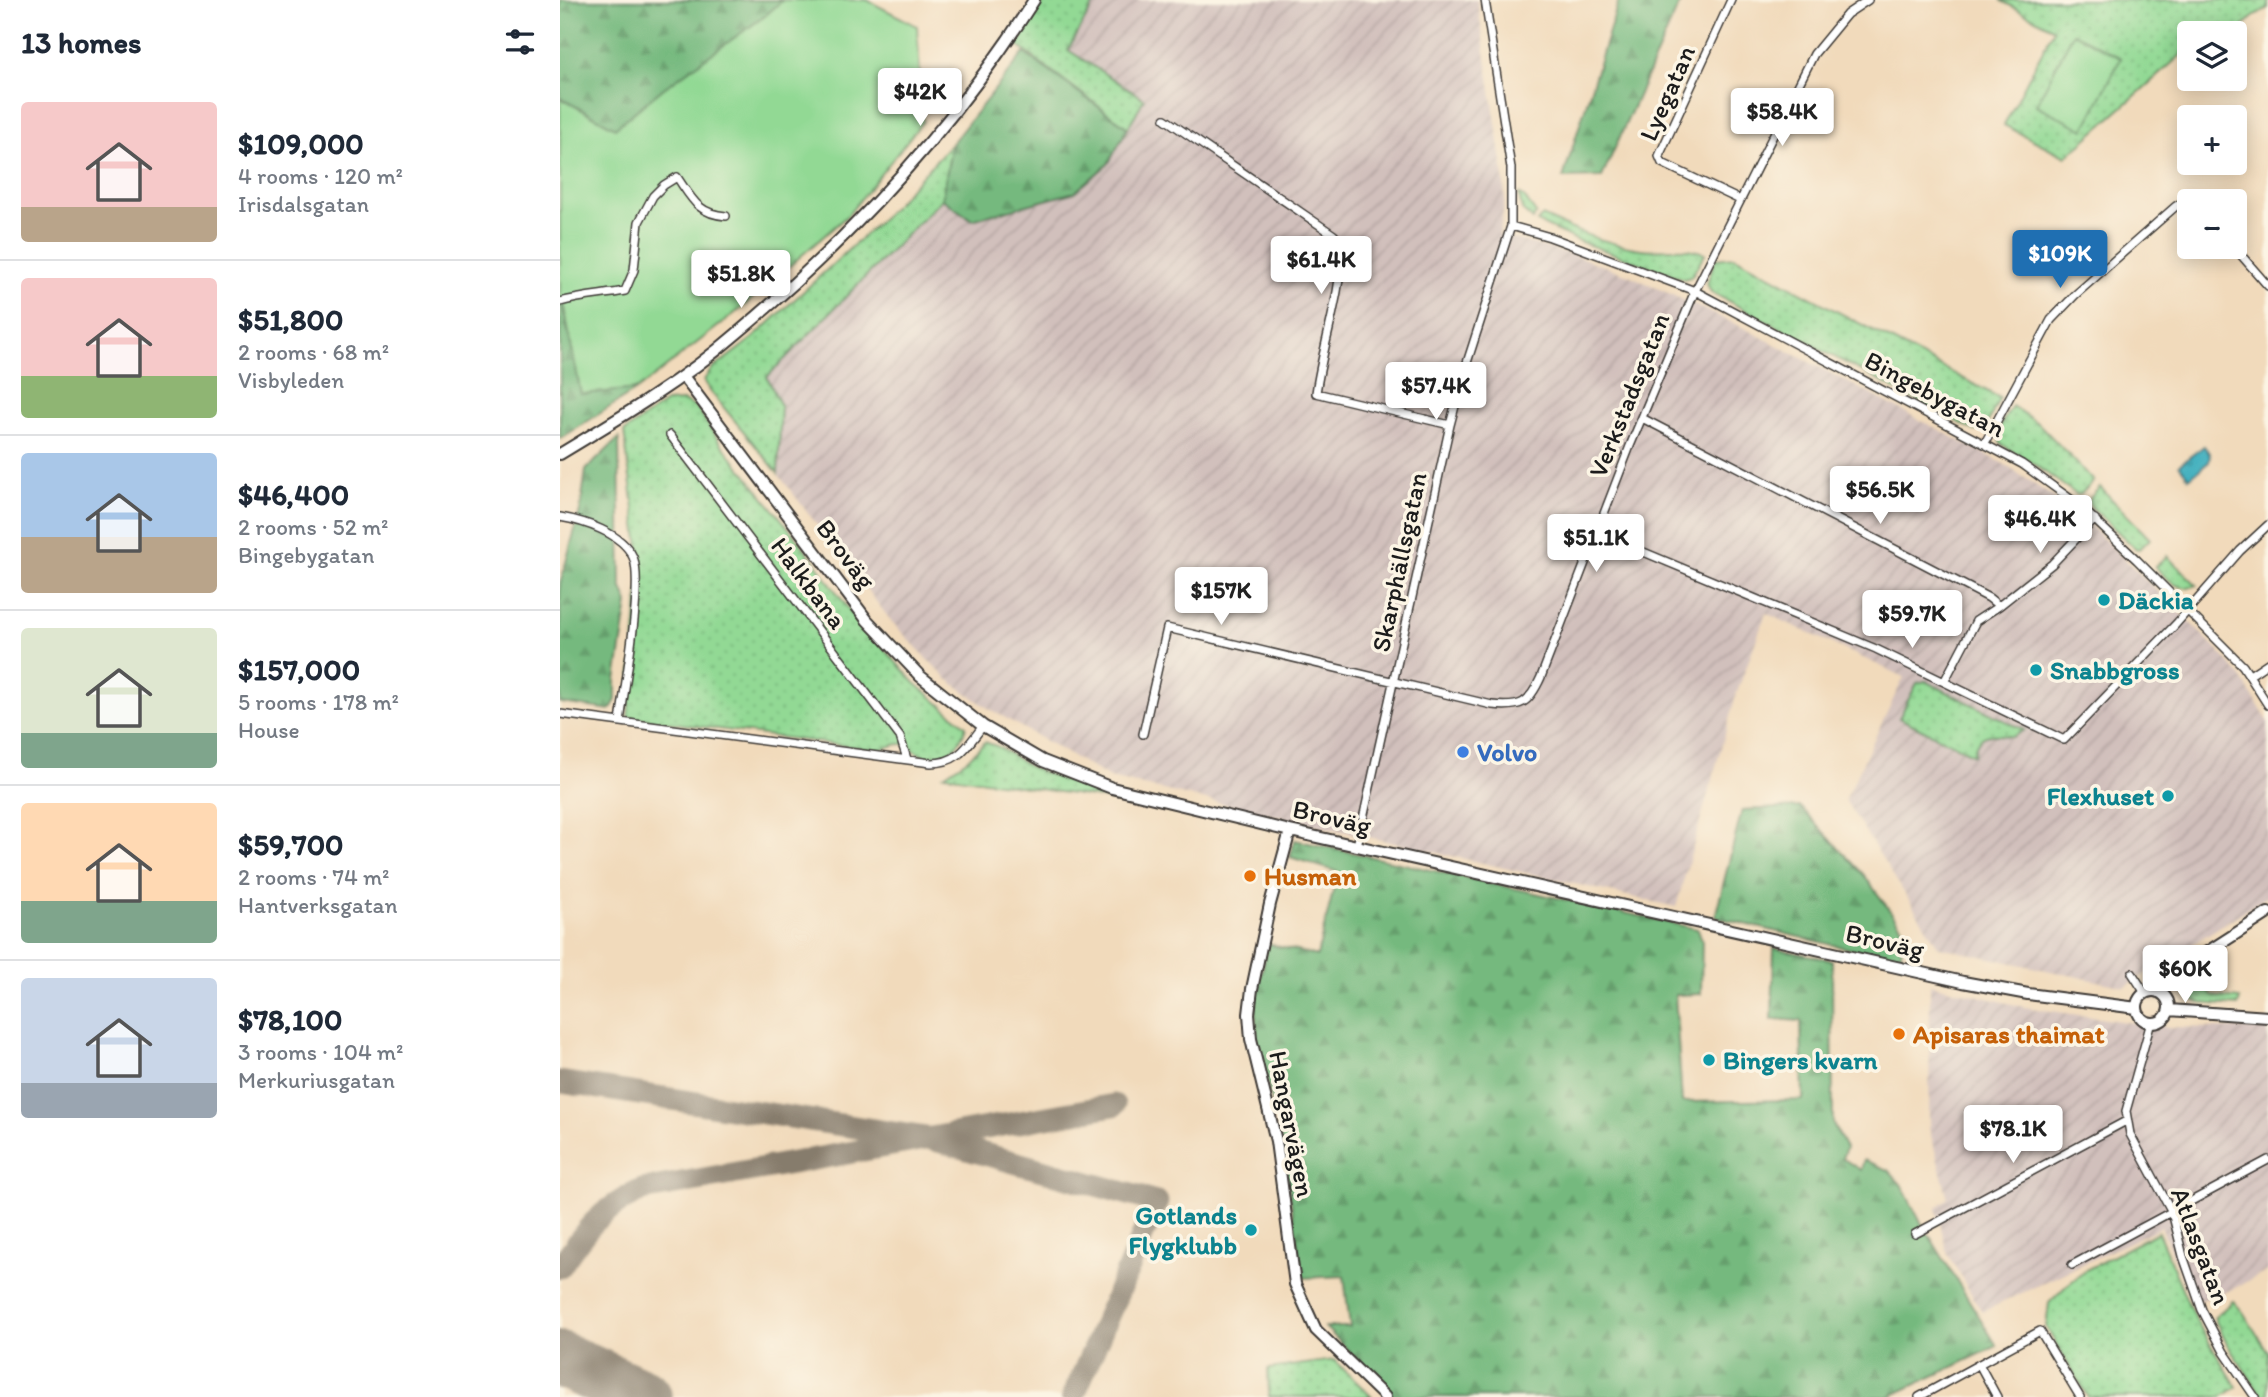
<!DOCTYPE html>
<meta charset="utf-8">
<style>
:root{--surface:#fff;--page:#f2f2f3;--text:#1f2937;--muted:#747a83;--line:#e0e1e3;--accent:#1f6fb2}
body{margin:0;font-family:Itim,sans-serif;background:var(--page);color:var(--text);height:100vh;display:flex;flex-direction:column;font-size:26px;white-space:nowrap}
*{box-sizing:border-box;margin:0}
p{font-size:23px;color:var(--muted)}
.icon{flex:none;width:38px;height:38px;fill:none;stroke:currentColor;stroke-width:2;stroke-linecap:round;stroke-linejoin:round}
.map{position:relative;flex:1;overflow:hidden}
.side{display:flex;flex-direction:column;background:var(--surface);width:560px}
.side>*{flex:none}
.buttons{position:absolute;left:1617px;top:21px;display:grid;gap:14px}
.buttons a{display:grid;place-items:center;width:70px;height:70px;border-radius:7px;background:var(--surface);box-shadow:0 4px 18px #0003;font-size:35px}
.price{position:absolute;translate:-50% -60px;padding:0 16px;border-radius:7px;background:#fff;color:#222;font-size:23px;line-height:46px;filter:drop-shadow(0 2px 4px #0008)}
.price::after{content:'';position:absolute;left:50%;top:42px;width:21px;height:16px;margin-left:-10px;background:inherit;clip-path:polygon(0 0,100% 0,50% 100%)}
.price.on{background:var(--accent);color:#fff}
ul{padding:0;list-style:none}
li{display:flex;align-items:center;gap:21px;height:175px;padding:0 21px}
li+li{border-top:2px solid var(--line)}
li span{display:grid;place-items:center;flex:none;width:196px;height:140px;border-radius:7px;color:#555}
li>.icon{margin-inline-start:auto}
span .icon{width:84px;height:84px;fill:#fffc;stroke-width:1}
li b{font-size:30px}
h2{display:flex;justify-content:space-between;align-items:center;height:84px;padding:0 21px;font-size:30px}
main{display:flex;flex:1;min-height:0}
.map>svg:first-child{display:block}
.industrial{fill:url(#industrial-furrows)}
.grass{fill:url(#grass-dots);stroke:#577a58;stroke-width:2}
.forest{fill:url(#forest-firs);stroke:#486a4d;stroke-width:2}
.pitch{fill:#92d994;stroke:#577a58;stroke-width:2}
.water{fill:url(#water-ripples);stroke:#2e666d;stroke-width:2}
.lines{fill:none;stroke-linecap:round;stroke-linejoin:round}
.taxiway{stroke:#867b6c;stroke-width:23}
.runway{stroke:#867b6c;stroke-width:56}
.street-casing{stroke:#3c3834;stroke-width:10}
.secondary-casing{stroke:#3c3834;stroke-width:14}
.street{stroke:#fff;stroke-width:7}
.secondary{stroke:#fff;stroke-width:10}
.culture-dot{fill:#0f9aa8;stroke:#fcf5e5;stroke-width:2.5}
.shop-dot{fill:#3f7fe0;stroke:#fcf5e5;stroke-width:2.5}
.food-dot{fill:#e8710a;stroke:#fcf5e5;stroke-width:2.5}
.labels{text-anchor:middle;stroke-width:7;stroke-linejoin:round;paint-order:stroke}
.street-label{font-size:26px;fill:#1c1c1c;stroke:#fcf5e5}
.culture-label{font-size:26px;font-weight:bold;fill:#0d838f;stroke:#fcf5e5;text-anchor:start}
.shop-label{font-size:26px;font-weight:bold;fill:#366cbe;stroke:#fcf5e5;text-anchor:start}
.food-label{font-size:26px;font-weight:bold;fill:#c56008;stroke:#fcf5e5;text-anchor:start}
</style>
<main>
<section class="side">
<h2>13 homes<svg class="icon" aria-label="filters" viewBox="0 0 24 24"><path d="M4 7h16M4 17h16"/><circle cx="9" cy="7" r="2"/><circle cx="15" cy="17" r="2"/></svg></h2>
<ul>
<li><span style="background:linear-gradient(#f6c9c9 75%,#b9a48a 0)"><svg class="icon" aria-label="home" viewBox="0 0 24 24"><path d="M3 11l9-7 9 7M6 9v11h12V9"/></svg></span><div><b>$109,000</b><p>4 rooms · 120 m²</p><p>Irisdalsgatan</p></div></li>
<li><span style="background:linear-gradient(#f6c9c9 70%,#8fb573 0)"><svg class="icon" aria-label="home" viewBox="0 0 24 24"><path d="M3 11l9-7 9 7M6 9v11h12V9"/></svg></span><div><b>$51,800</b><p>2 rooms · 68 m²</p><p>Visbyleden</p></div></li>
<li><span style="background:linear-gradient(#a9c7e8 60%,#b9a48a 0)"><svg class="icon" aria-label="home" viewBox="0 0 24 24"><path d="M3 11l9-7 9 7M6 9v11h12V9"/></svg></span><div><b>$46,400</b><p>2 rooms · 52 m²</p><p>Bingebygatan</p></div></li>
<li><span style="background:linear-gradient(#dfe7d0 75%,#7fa58c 0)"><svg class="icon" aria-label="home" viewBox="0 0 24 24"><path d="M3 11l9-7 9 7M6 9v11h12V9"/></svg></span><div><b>$157,000</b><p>5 rooms · 178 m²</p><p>House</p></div></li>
<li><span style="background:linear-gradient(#ffd9b3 70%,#7fa58c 0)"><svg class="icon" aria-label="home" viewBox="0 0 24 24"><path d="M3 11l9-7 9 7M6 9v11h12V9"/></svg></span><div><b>$59,700</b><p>2 rooms · 74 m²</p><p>Hantverksgatan</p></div></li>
<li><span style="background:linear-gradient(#c9d6e8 75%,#9aa5b1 0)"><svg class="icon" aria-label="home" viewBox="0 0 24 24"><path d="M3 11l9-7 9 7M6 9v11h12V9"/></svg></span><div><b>$78,100</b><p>3 rooms · 104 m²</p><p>Merkuriusgatan</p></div></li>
</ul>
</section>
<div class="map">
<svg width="1708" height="1397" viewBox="0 0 1708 1397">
<defs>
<pattern id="industrial-furrows" width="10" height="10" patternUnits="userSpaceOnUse" patternTransform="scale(1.75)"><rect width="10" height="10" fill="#d1c0bc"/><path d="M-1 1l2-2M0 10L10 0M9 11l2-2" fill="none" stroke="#b3a4a1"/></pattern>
<pattern id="grass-dots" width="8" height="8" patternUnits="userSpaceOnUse" patternTransform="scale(1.75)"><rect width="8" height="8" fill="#92d994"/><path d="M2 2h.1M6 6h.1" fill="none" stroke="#7dba7f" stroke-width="1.8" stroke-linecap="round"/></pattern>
<pattern id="forest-firs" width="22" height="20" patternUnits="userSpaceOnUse" patternTransform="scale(1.75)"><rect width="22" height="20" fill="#75b97e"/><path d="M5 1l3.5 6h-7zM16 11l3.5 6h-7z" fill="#659e6c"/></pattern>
<pattern id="water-ripples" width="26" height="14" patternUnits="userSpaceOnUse" patternTransform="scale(1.75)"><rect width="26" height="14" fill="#41afbe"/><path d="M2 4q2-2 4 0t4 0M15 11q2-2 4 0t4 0" fill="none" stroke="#368e9a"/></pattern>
</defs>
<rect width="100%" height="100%" fill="#fcf5e5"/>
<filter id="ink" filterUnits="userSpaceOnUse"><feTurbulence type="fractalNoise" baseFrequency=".0143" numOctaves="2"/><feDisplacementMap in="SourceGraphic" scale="14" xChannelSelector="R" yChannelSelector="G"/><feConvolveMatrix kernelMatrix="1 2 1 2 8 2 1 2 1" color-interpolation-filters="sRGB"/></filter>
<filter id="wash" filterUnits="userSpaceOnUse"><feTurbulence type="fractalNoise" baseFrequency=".00686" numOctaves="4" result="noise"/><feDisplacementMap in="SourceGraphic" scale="28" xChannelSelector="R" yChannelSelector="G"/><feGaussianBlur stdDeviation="1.57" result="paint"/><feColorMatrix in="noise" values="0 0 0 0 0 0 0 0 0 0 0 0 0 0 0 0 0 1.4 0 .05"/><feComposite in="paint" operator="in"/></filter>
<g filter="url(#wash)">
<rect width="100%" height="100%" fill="#f1dabb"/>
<path class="industrial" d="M536,0H917L943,168L945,200L939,235L1014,255L1071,276L1186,329L1444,464L1518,514L1657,649L1680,676L1708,721V896L1565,987L1379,947L1285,800L1344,677L1206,613L1176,695L1116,907L550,778L428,708L386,678L332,622L218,474L221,406L207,377L382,199L412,219L548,164L584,99L507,50Z
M1370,984L1464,1007L1560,1021L1609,1027L1708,1029V1271L1658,1296L1632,1302L1601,1227L1422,1312L1388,1255L1376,1208L1388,1198L1369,1128Z"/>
<path class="grass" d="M485,0H536L508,50L584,99L568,128L457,45Z
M1440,0H1708V8L1692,18L1675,35V33H1629V48L1506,157L1444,125L1494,29Z
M392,143L382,199L207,377L221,406L218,473L150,391L144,380L151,370L193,338L323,218Z
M959,194L964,197L976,213L973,220L962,210Z
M982,216C1013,230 1046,244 1081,249C1102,252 1127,244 1145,254L1131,277L1124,279L1021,242L977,222Z
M1175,257L1440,398L1426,426L1422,430L1415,431L1151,292L1147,284L1155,259Z
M123,401L137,408L159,441L243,546L293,615L355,683L406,726C401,745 384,764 362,755C354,753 352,746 343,744C335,743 325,749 317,750L68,717L81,563L64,432L106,402Z
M1452,406L1479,424L1534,481L1521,494L1517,495L1475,465L1441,444C1433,433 1446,417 1452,406Z
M1540,487L1590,539L1579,549L1575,548L1529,505L1528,500Z
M1607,556L1608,557L1637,585C1619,594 1608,579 1595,567Z
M1365,681L1464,730L1452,737C1433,733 1416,732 1414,755L1339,718L1357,683Z
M425,742L439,747L470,767L553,800L384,775L408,759Z
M1650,961L1651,964L1642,974V984L1652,996L1680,999L1678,1006L1638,1003L1627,996L1625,988L1627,978Z
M1598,1232L1635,1319L1677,1387L1662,1397H1528L1486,1327L1489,1303L1506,1286L1526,1270Z
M1673,1301L1683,1312L1708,1352V1397H1703L1668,1346L1654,1318Z
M774,1360L812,1397H709L708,1369Z"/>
<path class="forest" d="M0,0H223L205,16L104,88L55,128L0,98Z
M1059,0H1121L1042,177L1003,178Z
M464,53L568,128L548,164L515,192L412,220L382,199L392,143Z
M0,302H2L21,394L78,389L0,439Z
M59,438L61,585L68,603L56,680V700L50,710L0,703V584L20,511L26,470Z
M1240,807L1303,874L1342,927L1341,961L1155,917L1182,810Z
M735,840L1138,929L1142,940L1141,994L1115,995L1122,1102L1243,1100L1241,1021L1212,1019L1214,948L1272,960L1273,1124L1286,1148L1282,1158L1301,1170L1304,1160L1328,1170L1341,1184L1359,1219L1437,1346L1329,1397H834L765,1327H790L784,1276L743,1278L720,1132L696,1038V998L708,944L757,956L778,872L730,857Z"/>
<path class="pitch" d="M223,0H307L357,26L363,121L288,215L179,310L78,389L21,394L3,302H0V98L55,128L104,88L205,16Z
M1513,33L1561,58L1524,130L1476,105Z"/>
<path class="water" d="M1644,446L1650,454L1649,462L1629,478L1619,465Z"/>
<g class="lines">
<path class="taxiway" d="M0,1082L367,1138L597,1202L513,1397
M0,1267C26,1229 39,1210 82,1190L554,1105"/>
<path class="runway" d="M0,1359L84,1397"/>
</g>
</g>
<g filter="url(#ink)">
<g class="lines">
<g class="street-casing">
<path id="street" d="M1171,0L1099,156L1102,163L1180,200
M605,119L774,235L782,246C781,295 763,344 756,393L890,425
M951,226L990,237L1135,291L1462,464L1519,505L1577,560L1683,666L1708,705
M1674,247L1708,286
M0,302C22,296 43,295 65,291L74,270L79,222L93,196L104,185L117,177C132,199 138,214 166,216
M1082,418L1429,598L1439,606L1416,621L1384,682
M110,435L340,737L347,759
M1425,443L1491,320L1515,295L1616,206L1621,203L1629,202
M0,517C24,521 62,533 73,557C84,582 64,690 60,722
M1038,533L1316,649L1504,740L1616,624L1680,551L1708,525
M1439,606L1492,564L1535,519
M1690,675L1708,663
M0,714L371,763C399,763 407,746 423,726
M583,734L607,628L932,705C961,708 969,704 981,677L1070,446L1135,291L1254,54L1287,14L1308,0
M797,846L890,425L904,372L951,226V168L925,0
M1572,973L1585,993
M1591,1022L1566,1111L1570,1134L1612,1212L1623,1256L1642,1310L1664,1352L1695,1397
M1355,1234L1566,1121
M1512,1265L1708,1160
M1419,1364L1437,1397
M1359,1397L1480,1331L1520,1397"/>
</g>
<g class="secondary-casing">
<path id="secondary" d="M123,376L307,620L360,676L423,726L483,761L552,788L730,831L1403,982L1468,994L1577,1008
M0,454C60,418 122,381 175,335C290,239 394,126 474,0
M730,831L710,904L692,989L689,1014L691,1039L716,1141L735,1284L756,1330L825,1397
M1577 1007a16 16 0 1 1 32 0a16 16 0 1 1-32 0Z
M1598,992L1611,976L1624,967L1708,913
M1609,1010L1708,1017"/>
</g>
<use href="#street" class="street"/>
<use href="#secondary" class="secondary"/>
</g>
</g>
<g class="culture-dot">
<circle cx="1544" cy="600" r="7"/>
<circle cx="1476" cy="670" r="7"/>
<circle cx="1608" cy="796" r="7"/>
<circle cx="1149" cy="1060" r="7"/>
<circle cx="691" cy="1230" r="7"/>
</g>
<circle class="shop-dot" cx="903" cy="752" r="7"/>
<g class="food-dot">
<circle cx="690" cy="876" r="7"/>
<circle cx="1339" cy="1034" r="7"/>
</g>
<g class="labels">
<g class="street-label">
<text transform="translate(1107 93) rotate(-66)" y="9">Lyegatan</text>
<text transform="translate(1375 394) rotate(28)" y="9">Bingebygatan</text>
<text transform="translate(1069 395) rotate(-68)" y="9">Verkstadsgatan</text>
<text transform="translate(286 554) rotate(53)" y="9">Broväg</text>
<text transform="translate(839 562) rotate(-78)" y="9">Skarphällsgatan</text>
<text transform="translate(249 583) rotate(53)" y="9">Halkbana</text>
<text transform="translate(772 817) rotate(13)" y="9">Broväg</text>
<text transform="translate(1325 941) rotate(13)" y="9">Broväg</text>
<text transform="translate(732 1124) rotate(79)" y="9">Hangarvägen</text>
<text transform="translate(1641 1246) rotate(69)" y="9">Atlasgatan</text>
</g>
<g class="culture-label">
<text x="1558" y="609">Däckia</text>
<text x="1490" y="679">Snabbgross</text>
<text x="1594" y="805" text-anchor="end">Flexhuset</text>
<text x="1163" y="1069">Bingers kvarn</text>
<text x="677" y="1224" text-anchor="end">Gotlands<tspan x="677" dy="30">Flygklubb</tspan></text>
</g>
<g class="shop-label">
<text x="917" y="761">Volvo</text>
</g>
<g class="food-label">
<text x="704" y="885">Husman</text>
<text x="1353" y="1043">Apisaras thaimat</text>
</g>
</g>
</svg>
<div class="buttons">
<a><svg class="icon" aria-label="layers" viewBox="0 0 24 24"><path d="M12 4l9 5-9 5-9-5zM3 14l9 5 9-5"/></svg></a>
<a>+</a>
<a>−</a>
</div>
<b class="price" style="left:360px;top:128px">$42K</b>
<b class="price" style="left:1222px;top:148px">$58.4K</b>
<b class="price on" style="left:1500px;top:290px">$109K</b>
<b class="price" style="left:761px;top:296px">$61.4K</b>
<b class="price" style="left:181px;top:310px">$51.8K</b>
<b class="price" style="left:876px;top:422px">$57.4K</b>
<b class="price" style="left:1320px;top:526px">$56.5K</b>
<b class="price" style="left:1480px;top:555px">$46.4K</b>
<b class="price" style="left:1036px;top:574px">$51.1K</b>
<b class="price" style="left:661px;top:627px">$157K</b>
<b class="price" style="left:1352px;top:650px">$59.7K</b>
<b class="price" style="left:1625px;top:1005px">$60K</b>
<b class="price" style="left:1453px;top:1165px">$78.1K</b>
</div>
</main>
